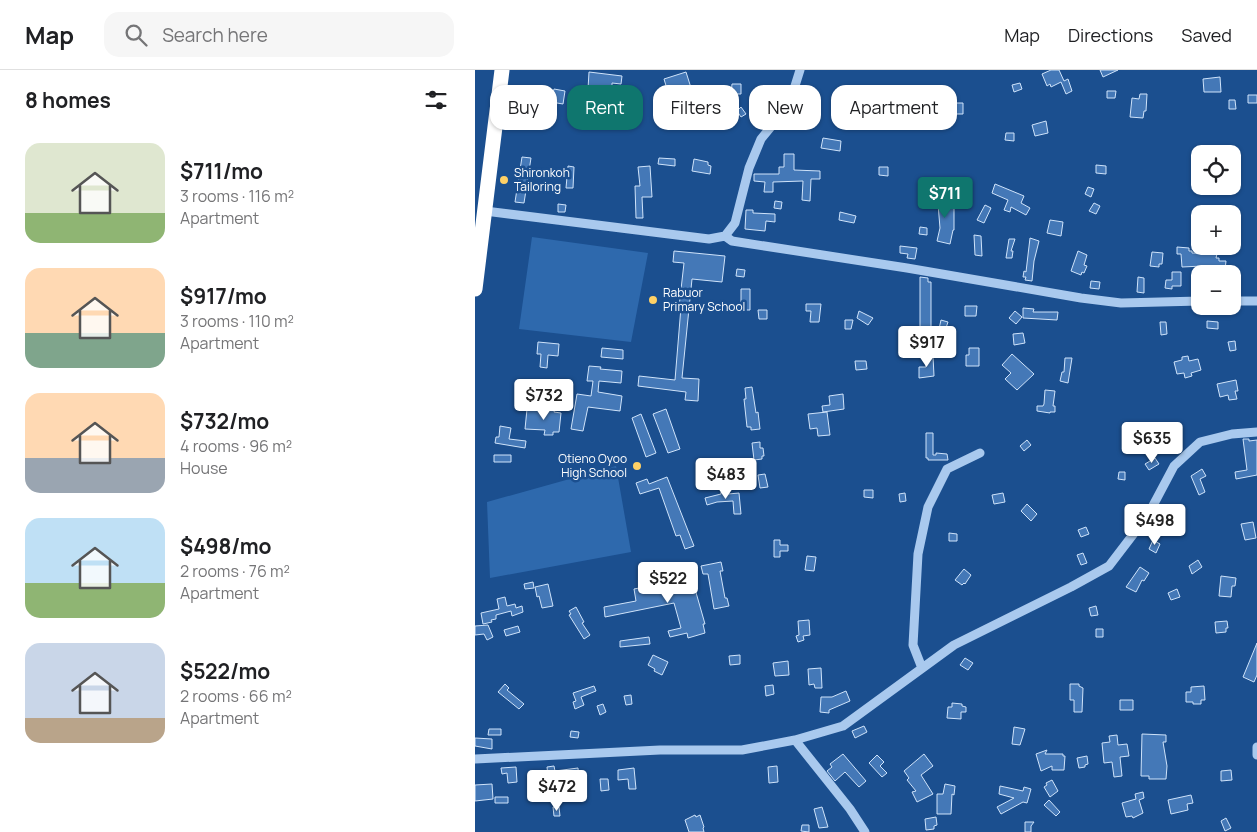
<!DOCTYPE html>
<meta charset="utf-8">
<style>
:root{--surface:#fff;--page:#f6f6f6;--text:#202124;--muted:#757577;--line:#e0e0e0;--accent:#0f766e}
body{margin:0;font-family:Manrope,sans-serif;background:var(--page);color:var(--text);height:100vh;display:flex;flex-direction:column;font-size:19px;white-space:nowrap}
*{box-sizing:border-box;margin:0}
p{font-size:16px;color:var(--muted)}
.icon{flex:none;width:28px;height:28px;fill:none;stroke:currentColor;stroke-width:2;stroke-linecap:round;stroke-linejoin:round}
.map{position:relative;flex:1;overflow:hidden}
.side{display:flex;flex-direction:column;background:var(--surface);width:475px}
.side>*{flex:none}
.top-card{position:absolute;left:15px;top:15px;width:475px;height:45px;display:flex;gap:10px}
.tools{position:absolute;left:716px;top:75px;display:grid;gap:10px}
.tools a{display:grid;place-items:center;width:50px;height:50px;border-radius:10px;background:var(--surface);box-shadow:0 1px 4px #0004;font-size:25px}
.price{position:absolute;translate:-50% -42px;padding:0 11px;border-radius:5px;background:#fff;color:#222;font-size:16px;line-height:32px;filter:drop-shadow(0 1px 2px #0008)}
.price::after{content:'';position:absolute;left:50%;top:30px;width:15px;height:11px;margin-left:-8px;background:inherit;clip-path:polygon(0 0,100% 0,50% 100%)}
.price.selected{background:var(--accent);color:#fff}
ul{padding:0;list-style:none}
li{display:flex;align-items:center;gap:15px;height:125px;padding:0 25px}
li span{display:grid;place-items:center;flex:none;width:140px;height:100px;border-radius:15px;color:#555}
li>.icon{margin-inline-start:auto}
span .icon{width:60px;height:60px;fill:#fffc;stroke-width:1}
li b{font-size:21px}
h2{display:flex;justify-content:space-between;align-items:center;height:60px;padding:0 25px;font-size:21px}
.pill{padding:0 18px;border-radius:15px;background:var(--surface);box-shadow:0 1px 4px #0004;font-size:18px;line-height:45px}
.pill.selected{background:var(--accent);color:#fff}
header{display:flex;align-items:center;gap:30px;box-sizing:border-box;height:70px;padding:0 25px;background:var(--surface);border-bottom:1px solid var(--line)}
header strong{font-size:24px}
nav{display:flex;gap:28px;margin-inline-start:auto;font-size:18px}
.search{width:350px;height:45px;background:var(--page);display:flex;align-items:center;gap:12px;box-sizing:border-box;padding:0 18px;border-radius:15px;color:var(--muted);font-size:19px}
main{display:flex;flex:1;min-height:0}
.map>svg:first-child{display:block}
.green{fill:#2e69ad}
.building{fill:#4478b7;stroke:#cfe3fa}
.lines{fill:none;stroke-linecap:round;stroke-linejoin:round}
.minor{stroke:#a9c9ee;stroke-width:9}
.highway{stroke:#fff;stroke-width:15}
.poi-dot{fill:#ffd166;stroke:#1b4f8f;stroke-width:2}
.labels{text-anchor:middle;stroke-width:5;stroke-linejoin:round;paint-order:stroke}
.poi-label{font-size:12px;fill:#fff;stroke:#1b4f8f;text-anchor:start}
</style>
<header>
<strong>Map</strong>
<div class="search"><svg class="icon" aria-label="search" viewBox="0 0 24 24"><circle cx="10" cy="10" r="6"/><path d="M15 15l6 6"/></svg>Search here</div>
<nav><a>Map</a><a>Directions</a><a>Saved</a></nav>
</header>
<main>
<section class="side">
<h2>8 homes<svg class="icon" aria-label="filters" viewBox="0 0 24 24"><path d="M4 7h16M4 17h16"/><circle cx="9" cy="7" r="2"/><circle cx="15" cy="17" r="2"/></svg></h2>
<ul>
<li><span style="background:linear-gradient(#dfe7d0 70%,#8fb573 0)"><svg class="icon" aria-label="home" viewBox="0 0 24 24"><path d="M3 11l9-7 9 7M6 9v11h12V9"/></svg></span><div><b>$711/mo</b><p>3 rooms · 116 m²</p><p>Apartment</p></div></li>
<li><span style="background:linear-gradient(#ffd9b3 65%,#7fa58c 0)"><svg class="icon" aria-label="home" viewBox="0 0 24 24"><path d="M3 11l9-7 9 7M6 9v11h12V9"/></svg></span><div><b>$917/mo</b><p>3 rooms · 110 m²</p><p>Apartment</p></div></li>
<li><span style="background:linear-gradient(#ffd9b3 65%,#9aa5b1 0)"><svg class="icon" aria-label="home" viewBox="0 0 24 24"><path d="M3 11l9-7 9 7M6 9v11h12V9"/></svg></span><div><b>$732/mo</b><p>4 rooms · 96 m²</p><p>House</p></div></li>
<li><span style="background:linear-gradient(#bfe0f5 65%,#8fb573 0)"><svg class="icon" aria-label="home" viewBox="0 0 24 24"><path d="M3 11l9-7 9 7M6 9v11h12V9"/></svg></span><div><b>$498/mo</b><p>2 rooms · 76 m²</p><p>Apartment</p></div></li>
<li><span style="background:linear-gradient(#c9d6e8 75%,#b9a48a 0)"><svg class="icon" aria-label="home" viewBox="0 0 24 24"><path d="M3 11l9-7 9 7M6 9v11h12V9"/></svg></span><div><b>$522/mo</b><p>2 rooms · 66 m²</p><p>Apartment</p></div></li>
</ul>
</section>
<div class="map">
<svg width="782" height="762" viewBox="0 0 782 762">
<rect width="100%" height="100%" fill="#1b4f8f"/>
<path class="green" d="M57,167L173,183L156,272L44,259Z
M141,396L156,482L15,508L12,432Z"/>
<path class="building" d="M576,0H584L589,11L593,9L597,21L591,24L586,12L576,17L575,14L572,16L567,4Z
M625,0H643L628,7Z
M114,2L147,6L146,14L137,13V21L113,19Z
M211,2L217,21L213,22L215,27L209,29L207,25L203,26V24L197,26L194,18L192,19L189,9Z
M745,7L746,22H729L728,9Z
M545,13L547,19L539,22L537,15Z
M257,14H266V24H256Z
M79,19L90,21L88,34L76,32Z
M632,21H641L640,28H632Z
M665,24H672L671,41H669L668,48L655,47L657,28L664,29Z
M773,25H782V33H773Z
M290,29L294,35L287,40L282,34Z
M754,30H760L761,39H754Z
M480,33H488V44H479Z
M266,37L271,44L266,47L262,41Z
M314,45H321V51H313Z
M571,51L573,63L560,66L557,55Z
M531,63H539V71L530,70Z
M348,68L366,71L365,81L346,78Z
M309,84H319V100L345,101V109H336L335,131L327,130L328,111L298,112V122H289L290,112L279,111V104H304V97H309Z
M47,87L56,88L49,133L40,132Z
M184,88L200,89V96L183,94Z
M219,89L233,92V95L236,96L235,104L217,101Z
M621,95L631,96V104L621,103Z
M93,96L99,97L98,118H91Z
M175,96L177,127H167L168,148H161L160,116H165L163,97Z
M404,97H413V106L404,105Z
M520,114L549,126L546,133L555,138L551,145L536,137L535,142L529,140L533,130L517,123Z
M613,117L619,119L616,127L610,124Z
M467,120L472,136L479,135V160H478L475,174L462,171L465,158L463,134L460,122Z
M300,131L307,132L306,139L299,138Z
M619,133L625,136L621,144L614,141Z
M83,134L91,135L90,142H83Z
M510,135L516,138L509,153L502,150Z
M271,140H278V143L300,144V152L291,151L290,161L270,159Z
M365,142L381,146L379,153L364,150Z
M575,150L588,152L586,166L572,163Z
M445,157L452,158V165L444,164Z
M499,165L506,166L507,186L500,185Z
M555,168L564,171L559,191L557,211L550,210L551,207H548L549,201L551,202Z
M534,169H540L536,181H538L537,188H531Z
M425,176L442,178L440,189L432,188L433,184L425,183Z
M702,177L714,178V181H717V183L742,184L741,188H744V191H751L750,200H743V204H729L728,196L707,197L706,184H702Z
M199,181L250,186L247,212L217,209L207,308L224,309L223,331L210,330L211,322L163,316L164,306L200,310L206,237H204L209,193L198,192Z
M603,181L612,185L609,195L612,196L609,203L607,202L606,205L596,201Z
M677,182L688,183L687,194H684V197L675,196Z
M262,199L270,200L269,207L261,206Z
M697,202H706V216H697V219L690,218L691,210H697Z
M445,207L453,208V212H456V259H445Z
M663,207L669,208V223L662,222Z
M616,211L625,212L624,219L615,218Z
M266,219H275V240H266Z
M331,234H346L344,252H335L336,241H331Z
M490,236H502L501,246H490Z
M548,238L559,239L558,242H583L582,250L548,248Z
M283,240H292V249H284Z
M384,241L398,248L393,255L382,248Z
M540,241L547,247L541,254L534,248Z
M370,250H378L376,259H370Z
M466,250L473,252L470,261L464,259Z
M732,251L743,252V259L732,258Z
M685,252H691L692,264L686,265Z
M548,263L550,273L539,275L538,264Z
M760,271L761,280L755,281L753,272Z
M63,272L84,274L83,286L73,285L72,298L65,297L66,284H62Z
M127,278L148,280V289L126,287Z
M494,278H504V296H491V285H494Z
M537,284L559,304L542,320L530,309L536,303L527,295Z
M458,286L459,306L444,308V297H451L450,287Z
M713,286L714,291L723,289L726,300L716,303L717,306L710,308L709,303L702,304L699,292L707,290V287Z
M590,288H597L593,313L585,311L587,302H589Z
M380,291H391L392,299L381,300Z
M114,296L126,297L125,299L147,301L146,313L124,311L123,322L147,326L145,341L113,337L108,361L96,359L102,324L116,326L118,311H112Z
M761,310L763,321H760L762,329L754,330L753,325L745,327L742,314Z
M79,312L86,313L85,323L78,322Z
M277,317L281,343L283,342L285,359L276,360V357H272L269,329H271L270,318Z
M570,320L580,321L578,336H580V342H575V343L562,341V336H568L569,334Z
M368,324L369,339L348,342L347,336L355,335L354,326Z
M73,337L80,338L79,342L86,343L84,362H78V365H69L70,360L50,359L52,339L72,341Z
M191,339L205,379L193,383L178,344Z
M352,342L355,365L343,366L342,358L335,359L333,344Z
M166,344L181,383L171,387L157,348Z
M25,356L36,358L34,369L51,371L50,378L20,373L21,367H24Z
M451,363H458V385H461V383L472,384L473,390H453V388H451Z
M666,368L672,374L666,380L660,373Z
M768,369H774V371L782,370V405L761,409L760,402L772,400Z
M552,370L556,375L549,381L545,376Z
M285,372V378H288L289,386H287V389L279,390L277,373Z
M19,385H36V392H19Z
M680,388L684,394L674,400L670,394Z
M727,399L731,406L725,409L730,422L724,425L716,406Z
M644,402H650V410L643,409Z
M290,404L293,417L285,418L283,405Z
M192,407L219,476L210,479L205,465L201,466L184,418L165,424L161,413L172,409L174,414Z
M389,420H398V428L389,427Z
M253,421V424L264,423L266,444H259L258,431L242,432L232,435L230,428L246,424V422Z
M430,423L431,431L425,432L424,424Z
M528,423L530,432L519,434L517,425Z
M552,434L562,444L556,451L546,441Z
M778,452L781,468L770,470L766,454Z
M611,457L614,464L606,467L603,460Z
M474,463L482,464V471H474Z
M299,470H305V475H313V481H305V487H299Z
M678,470L685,474L681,483L674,479Z
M608,483L612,493L606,495L602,485Z
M332,486L341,487L339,501L330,500Z
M723,490L727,497L717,504L714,496Z
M246,492L248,501H245L250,528H252L254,536L239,539L233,504H228L226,496Z
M665,497L674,503L669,511L667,510L661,522L651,517Z
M489,499L496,505L490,514L489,513L487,515L480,510Z
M216,505L230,554H228L230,563L213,568L212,563L195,567L193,561L206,558L199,533L130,547L129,537L161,531L159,519L189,513Z
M746,506L761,508L760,516H757L756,527L744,526Z
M58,512L59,518L50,519L49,514Z
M73,514L78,536L67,538L64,526L62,527L60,517Z
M702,519L705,527L696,530L693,523Z
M30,527L32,536L40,534L41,538L47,536L48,542L37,546L36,541L21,545V549L16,550L17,552L8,554L6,543L24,539L22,529Z
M621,536L623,545L616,546L614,538Z
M101,537L109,552L107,553L115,565L109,569L94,545L96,544L94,541Z
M334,550L335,565L328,566L329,570L323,572L321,566L324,565L323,551Z
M752,551L753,558H751V562L741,563L740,552Z
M13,555L18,567L12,570L9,564L0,565V556Z
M43,556L45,562L31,566L29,560Z
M621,559H628V567H621Z
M174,567L175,574L145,577V571Z
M782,573V605L779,612L768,607Z
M178,585L193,592L187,605L179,601L180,599L173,595Z
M265,585V594L255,595L254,586Z
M490,588L498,593L493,600L485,595Z
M313,591L314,605L300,606L298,593Z
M346,598L347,618H340L339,614L334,615L333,599Z
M30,614L34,618L32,620L49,634L44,639L23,622Z
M595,614H604V616L608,618L607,642H599V630H595Z
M298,615L299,624L291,626L290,616Z
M119,616L121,621L106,627L109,635L100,639L98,632L101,631L98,623Z
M729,616L730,630H726V634H718V632H711V622H716V617Z
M371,621L375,631L354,640V643L345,642L346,627H357Z
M156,625L157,634L151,635L149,626Z
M645,630H658V640H645Z
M477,633L487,634V636L491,637V642H486V649L472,648L473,637H477Z
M128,634L131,642L125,645L122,636Z
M389,656L392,662L380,668L377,661Z
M539,657L550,659L545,675L537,674Z
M14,659H26V665H13Z
M96,661L104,662L103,668L95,667Z
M667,664L691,665V672H688L692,696L691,709H674V706H666Z
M642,665L643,675L652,674L654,686L645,687L647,706L639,707L637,692L629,693L627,673L635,672L634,666Z
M0,668L17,669V679L0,676Z
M572,680L570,684H588V686H590L589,700H577V696L566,701L561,684Z
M368,684L391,711L384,717L370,702L360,711L352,701L357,697L355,694Z
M449,684L458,696L446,705L458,724L442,732L437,722L441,721L432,710L434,708L429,701Z
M402,685L409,692L405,696L412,703L407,707L394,693Z
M612,686L613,694L610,695V697L604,698L602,688Z
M79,696L80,701L103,698L104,710L74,713L75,719L63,721L61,707L73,706L72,697Z
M302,696L303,712L294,713L293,697Z
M41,697L42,712L33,713L32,703L27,704L26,698Z
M159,698L161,719H154L153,709L143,710V700Z
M756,700L757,710L746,711V701Z
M125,709H133L134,720L126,721Z
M577,710L583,721L575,727L569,717L572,715L571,713Z
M17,714L18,729L0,731V715Z
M470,714L480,716L479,725L477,724L476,744H462V724H468Z
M525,716L548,721L549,717L556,719L552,733L548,732L526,744L522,737L539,728L524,724Z
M668,722L669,728L664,730L668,743L658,748L657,746L651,747L647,733L661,729L660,724Z
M716,725L718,733L712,734L713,740L696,744L693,730Z
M20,727H33V733H20Z
M574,730L585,742L581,746L569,735Z
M78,737H84L85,746H79Z
M347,737L353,757L344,758L339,739Z
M220,745L221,747L225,745L229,757L228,758L229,762H214L210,750Z
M461,747L462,755L459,756V759L451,760L450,749Z
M751,748L756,758L750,761L746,751Z
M550,752H559L556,756V762H550Z
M327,755H334V762L326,761Z"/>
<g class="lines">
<path class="minor" d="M10,141L234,169L250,166L260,153L274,98L286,69L314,35L325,0
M250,166L257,171L432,198L606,228L646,233L725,231
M758,231H782
M447,598L438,575L443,484L453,437L472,399L505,383
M320,670L375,739L390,762
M782,677V685
M0,689L185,680H267L320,670L368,656L479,575L596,517L634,496L673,445L699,396L725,372L757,364L782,362"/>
<path class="highway" d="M0,219L27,0"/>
</g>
<g class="poi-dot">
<circle cx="29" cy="110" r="5"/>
<circle cx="178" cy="230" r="5"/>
<circle cx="162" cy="396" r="5"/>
</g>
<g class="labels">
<g class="poi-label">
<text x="39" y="107">Shironkoh<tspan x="39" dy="14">Tailoring</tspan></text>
<text x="188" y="227">Rabuor<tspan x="188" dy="14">Primary School</tspan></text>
<text x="152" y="393" text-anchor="end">Otieno Oyoo<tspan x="152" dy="14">High School</tspan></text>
</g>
</g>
</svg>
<div class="tools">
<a><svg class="icon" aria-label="locate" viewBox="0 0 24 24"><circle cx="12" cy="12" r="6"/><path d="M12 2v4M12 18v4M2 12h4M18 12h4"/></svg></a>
<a>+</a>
<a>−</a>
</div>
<b class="price selected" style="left:470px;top:149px">$711</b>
<b class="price" style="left:452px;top:298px">$917</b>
<b class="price" style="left:69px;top:351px">$732</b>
<b class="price" style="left:677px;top:394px">$635</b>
<b class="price" style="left:251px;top:430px">$483</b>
<b class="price" style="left:680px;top:476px">$498</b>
<b class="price" style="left:193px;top:534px">$522</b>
<b class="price" style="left:82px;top:742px">$472</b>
<div class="top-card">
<a class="pill">Buy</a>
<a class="pill selected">Rent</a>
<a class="pill">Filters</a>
<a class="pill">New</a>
<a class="pill">Apartment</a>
</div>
</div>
</main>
